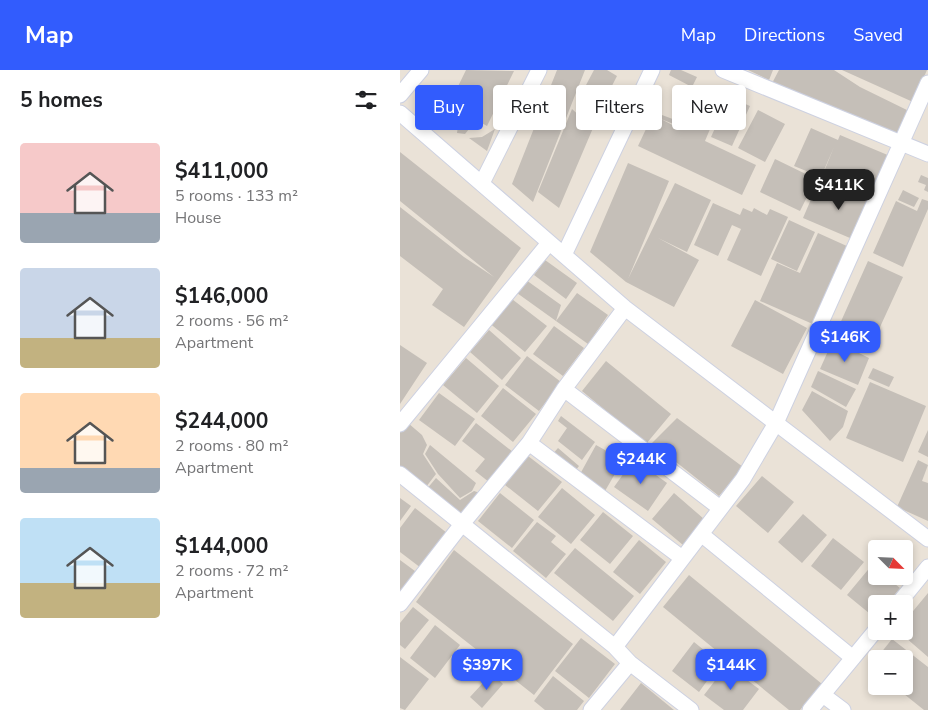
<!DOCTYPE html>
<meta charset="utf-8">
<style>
:root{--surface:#fff;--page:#f6f6f6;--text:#202124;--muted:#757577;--accent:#325cfd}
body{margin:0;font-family:"Nunito Sans",sans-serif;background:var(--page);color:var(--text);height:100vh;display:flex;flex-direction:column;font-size:19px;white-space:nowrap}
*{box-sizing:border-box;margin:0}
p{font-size:16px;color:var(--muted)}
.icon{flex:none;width:28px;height:28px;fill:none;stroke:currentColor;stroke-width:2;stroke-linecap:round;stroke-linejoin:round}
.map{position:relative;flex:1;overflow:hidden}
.sheet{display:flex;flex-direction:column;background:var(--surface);width:400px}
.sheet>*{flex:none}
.guide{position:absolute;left:15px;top:15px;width:438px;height:45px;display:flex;gap:10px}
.needle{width:32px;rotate:114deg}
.controls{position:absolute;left:468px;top:470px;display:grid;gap:10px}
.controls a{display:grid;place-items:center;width:45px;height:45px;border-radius:5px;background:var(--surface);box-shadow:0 2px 8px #0003;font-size:25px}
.price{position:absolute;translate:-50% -42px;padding:0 11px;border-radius:10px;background:var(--accent);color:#fff;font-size:16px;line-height:32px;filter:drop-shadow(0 1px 2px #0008)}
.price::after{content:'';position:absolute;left:50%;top:30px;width:15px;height:11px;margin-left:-8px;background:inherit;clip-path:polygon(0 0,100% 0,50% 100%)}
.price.on{background:#222;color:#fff}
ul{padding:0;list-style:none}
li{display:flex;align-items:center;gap:15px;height:125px;padding:0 20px}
li span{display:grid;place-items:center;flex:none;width:140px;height:100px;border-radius:5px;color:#555}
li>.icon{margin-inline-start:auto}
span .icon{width:60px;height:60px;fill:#fffc;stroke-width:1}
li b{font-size:21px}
h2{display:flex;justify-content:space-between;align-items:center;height:60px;padding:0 20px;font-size:21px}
.tag{padding:0 18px;border-radius:5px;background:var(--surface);box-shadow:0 2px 8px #0003;font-size:18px;line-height:45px}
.tag.on{background:var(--accent);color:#fff}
header{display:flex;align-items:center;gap:30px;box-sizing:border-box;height:70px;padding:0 25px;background:var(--accent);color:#fff}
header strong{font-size:24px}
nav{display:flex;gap:28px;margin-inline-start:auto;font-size:18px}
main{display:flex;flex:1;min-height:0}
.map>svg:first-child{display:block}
.building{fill:#c5bfb8}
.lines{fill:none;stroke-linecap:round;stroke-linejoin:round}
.street-casing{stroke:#cdd1e1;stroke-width:17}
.street{stroke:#fff;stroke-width:15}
</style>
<header>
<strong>Map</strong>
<nav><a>Map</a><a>Directions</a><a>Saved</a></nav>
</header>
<main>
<section class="sheet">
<h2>5 homes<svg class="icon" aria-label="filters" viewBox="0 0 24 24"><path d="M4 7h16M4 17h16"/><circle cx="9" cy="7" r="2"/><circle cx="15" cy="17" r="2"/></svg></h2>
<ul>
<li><span style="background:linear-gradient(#f6c9c9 70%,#9aa5b1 0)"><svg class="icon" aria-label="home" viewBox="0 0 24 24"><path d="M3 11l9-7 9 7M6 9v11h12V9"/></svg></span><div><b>$411,000</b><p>5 rooms · 133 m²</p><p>House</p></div></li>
<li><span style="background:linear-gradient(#c9d6e8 70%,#c2b280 0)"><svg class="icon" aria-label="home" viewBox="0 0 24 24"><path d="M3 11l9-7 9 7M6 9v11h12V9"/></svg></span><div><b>$146,000</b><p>2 rooms · 56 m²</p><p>Apartment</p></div></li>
<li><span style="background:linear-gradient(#ffd9b3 75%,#9aa5b1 0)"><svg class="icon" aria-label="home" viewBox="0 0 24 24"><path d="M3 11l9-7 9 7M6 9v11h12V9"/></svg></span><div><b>$244,000</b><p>2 rooms · 80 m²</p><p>Apartment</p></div></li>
<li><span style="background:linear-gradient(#bfe0f5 65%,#c2b280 0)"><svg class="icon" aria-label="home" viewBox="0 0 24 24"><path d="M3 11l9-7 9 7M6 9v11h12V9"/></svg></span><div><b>$144,000</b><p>2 rooms · 72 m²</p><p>Apartment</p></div></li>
</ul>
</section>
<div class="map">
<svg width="528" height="640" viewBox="0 0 528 640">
<rect width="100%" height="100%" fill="#eae2d7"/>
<path class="building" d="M66,0L114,1L87,56L80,52L76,60L69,59L65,64L57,63L58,56L52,54L58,44L47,39Z
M157,0H185L133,132L112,114Z
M194,0H207L217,6L198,43L177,32Z
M271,0H281L297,7L292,17L269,5Z
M348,0H373L369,10Z
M379,0H434L460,17L511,42L503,73L369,19Z
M442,0H527L513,32Z
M298,17L323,28L305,71L356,95L342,125L238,76L254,42L278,51L276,55L261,49L280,59Z
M329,27L350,36L332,76L311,67Z
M172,39L193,58L159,138L138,122Z
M358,40L385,54L365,92L338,78Z
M411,58L438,70L440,65L490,86L473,125L423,104L434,77L421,107L394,96Z
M95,59L87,81L69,68L82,67Z
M0,82L121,178L64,257L32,235L43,219L0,186V137L64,187L94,207L0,131Z
M375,89L416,109L400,141L360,122Z
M228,93L269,111L228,209L275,113L311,130L287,182L258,168L299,190L274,237L226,212L190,182Z
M521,105L528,108V122L524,120L526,115L518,112Z
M418,113L448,126L450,120L474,130L457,171L403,148Z
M503,120L519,128L514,137L498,130Z
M522,129L528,131V139L503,197L473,183L496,131L517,141Z
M313,133L340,145L343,138L352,142L354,138L367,145L370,139L388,147L361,206L327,190L341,159L332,155L318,186L294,175Z
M389,150L415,162L397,201L371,189Z
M418,163L449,177L415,255L360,231L377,193L400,203Z
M145,190L177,213L166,229L134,205Z
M468,191L503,207L469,281L434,267Z
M126,210L161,235L156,251L117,223Z
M177,223L208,245L188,274L156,251Z
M108,226L147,256L125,282L88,252Z
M355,230L407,258L383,304L331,276Z
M154,256L184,278L163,306L133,284Z
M89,260L121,288L102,310L70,282Z
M433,270L469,288L458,315L420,299Z
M0,275L27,293L0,334Z
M127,286L161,312L139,341L105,315Z
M66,288L99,316L77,343L43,315Z
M206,291L271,344L246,374L182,321Z
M473,298L494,307L489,317L468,308Z
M418,301L456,319L446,337L411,317Z
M470,312L526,336L503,392L446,368Z
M103,318L136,344L113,372L81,346Z
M412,321L448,341L443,357L430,371L402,340Z
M39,323L75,349L55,376L19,350Z
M161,346L195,372L182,390L158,371L167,358L158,351Z
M277,348L343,397L319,426L252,373Z
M8,353L22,365L27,375L23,384L36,404L26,417L0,398V362Z
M76,353L113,382L89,412L75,401L85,389L62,371Z
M528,360V387L518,382Z
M30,375L76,413L72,421L60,428L38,404L25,384Z
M196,375L223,390L205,421L179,406Z
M158,378L179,396L173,404L151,386Z
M128,386L162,412L138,441L105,415Z
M234,389L267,413L248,441L214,417Z
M518,390L528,395L522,411L528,413V451L497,437Z
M362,406L394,432L368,463L336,436Z
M36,408L60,430L74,421L80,423L63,445L56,444L26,420Z
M162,418L195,445L171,474L138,447Z
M100,423L134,450L112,478L78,451Z
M274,423L304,449L283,475L252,449Z
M0,428L11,436L0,451Z
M15,438L47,463L21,498L0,482V458Z
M203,442L233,466L210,494L180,470Z
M403,444L427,465L402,493L378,472Z
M137,452L156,466L151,472L166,484L146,508L113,481Z
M433,468L464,492L441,520L411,496Z
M239,470L266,492L240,524L213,502Z
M175,478L234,526L213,551L154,503Z
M54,480L173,574L134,625L16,532Z
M0,490L19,504L0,529Z
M472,495L476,499V506H485L500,518L487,534H476L475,548L447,525Z
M289,505L422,614L400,640H389L263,537Z
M528,523V587L498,561H504V552Z
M13,537L29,550L5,579L0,575V553Z
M35,555L60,575L35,608L10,588Z
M181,568L215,594L189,628L155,601Z
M492,569L528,597V640H524L494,616H504V589H476Z
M294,572L320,593L299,622L272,601Z
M0,587L29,609L5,640L0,638Z
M327,595L359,619L343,640H324L304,625Z
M92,603L103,614L82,638L70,627Z
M153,606L184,631L177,640H145L134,631Z
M241,613L274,640H220Z"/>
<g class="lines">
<g class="street-casing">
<path id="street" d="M323,0L528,84
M0,25L21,0
M0,43L225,238L528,469
M82,113L139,0
M164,185L252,0
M164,319L320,438
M0,354L149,173
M129,373L282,488
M0,404L215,577L230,593L291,640
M301,464L453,588
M0,534L62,454L129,373L164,319L225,238
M498,534L528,497
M215,577L343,409L376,353L528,13
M423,625L443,640
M191,640L230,593
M410,640L476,560"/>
</g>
<use href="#street" class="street"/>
</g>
</svg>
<div class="controls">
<a><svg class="needle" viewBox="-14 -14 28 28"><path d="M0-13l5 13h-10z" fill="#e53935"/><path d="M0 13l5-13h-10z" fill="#757577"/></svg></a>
<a>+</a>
<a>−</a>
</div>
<b class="price on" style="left:439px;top:141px">$411K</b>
<b class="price" style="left:445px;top:293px">$146K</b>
<b class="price" style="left:241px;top:415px">$244K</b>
<b class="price" style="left:87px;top:621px">$397K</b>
<b class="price" style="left:331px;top:621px">$144K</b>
<div class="guide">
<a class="tag on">Buy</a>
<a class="tag">Rent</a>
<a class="tag">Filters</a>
<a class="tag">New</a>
</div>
</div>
</main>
